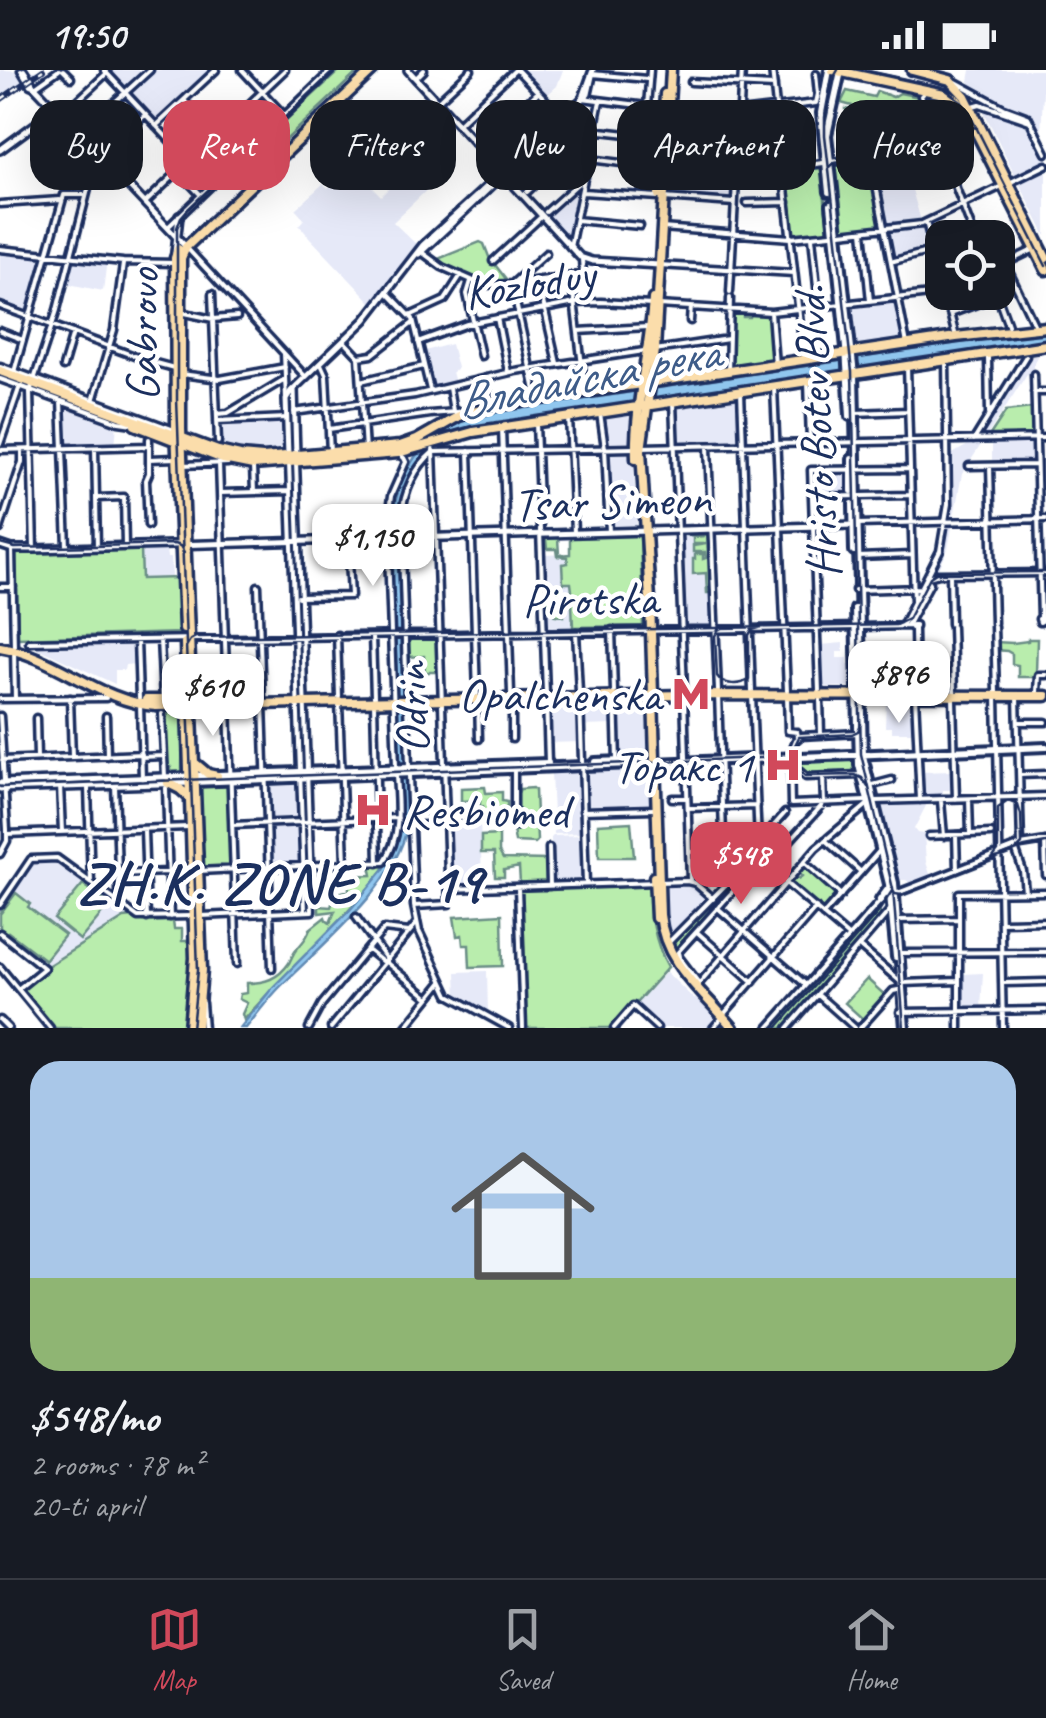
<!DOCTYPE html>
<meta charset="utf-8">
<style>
:root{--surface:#171b24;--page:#20242c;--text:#f1f3f6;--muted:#9ea1a6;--line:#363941;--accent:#d1495b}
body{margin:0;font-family:Caveat,sans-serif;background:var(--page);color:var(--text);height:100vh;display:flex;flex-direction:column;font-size:38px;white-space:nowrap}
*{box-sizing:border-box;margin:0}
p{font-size:32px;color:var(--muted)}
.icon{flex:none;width:55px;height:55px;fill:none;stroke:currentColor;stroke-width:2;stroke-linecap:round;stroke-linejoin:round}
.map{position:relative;height:958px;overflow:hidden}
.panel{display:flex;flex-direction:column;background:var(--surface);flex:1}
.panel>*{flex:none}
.top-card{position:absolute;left:30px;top:30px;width:988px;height:90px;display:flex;gap:20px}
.fabs{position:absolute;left:925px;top:150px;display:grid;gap:20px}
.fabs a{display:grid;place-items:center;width:90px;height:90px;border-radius:20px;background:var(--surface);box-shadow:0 10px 40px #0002;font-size:50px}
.price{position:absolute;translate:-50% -85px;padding:0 22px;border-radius:20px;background:#fff;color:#222;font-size:32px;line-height:65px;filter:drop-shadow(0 2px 5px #0008)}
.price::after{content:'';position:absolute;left:50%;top:60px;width:30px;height:22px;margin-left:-15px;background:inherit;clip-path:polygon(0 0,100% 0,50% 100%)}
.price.current{background:var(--accent);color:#fff}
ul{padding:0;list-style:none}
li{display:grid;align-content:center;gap:20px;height:530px;padding:0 30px}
li span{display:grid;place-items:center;height:310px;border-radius:30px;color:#555}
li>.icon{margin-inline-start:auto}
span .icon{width:180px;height:180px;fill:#fffc;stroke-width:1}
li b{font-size:42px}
.pill{padding:0 35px;border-radius:30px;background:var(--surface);box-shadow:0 10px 40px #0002;font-size:35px;line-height:90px}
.pill.current{background:var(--accent);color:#fff}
.status{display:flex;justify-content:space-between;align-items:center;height:70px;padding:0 50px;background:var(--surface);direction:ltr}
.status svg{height:28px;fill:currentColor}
.dock{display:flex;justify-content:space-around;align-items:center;height:140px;border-top:2px solid var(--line);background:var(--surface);font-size:28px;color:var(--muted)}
.dock a{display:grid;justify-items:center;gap:5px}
.dock .current{color:var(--accent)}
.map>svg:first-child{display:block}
.built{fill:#e6e9f8}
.green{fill:#b9edad;stroke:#6a8e86;stroke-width:2.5}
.water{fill:#90c6ee;stroke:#618ab4;stroke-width:2.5}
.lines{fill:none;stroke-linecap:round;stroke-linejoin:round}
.minor-casing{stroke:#1b2f5e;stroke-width:11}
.tertiary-casing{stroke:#1b2f5e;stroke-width:12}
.secondary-casing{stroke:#1b2f5e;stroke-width:14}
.primary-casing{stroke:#1b2f5e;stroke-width:15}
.minor{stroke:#fff;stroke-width:4}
.tertiary{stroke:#fff;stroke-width:5}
.secondary{stroke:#fff;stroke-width:6}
.primary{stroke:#fbddab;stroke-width:8}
.tram{stroke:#1b2f5e;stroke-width:2.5}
.rail-casing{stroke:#1b2f5e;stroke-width:6}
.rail{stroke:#fff;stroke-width:2.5;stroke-dasharray:8;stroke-linecap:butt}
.labels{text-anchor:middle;stroke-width:9;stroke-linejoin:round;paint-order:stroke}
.street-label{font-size:48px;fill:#1b2f5e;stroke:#fff}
.poi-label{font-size:48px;fill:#1b2f5e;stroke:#fff;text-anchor:end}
.water-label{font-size:50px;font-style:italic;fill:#3e5c89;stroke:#fff}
.district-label{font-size:58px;font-weight:bold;letter-spacing:2.5px;fill:#1b2f5e;stroke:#fff}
</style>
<div class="status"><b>19:50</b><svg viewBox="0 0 49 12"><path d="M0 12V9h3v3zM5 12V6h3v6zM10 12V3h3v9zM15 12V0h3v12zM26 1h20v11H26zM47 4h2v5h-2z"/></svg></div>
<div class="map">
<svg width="1046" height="958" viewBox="0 0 1046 958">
<rect width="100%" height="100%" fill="#fff"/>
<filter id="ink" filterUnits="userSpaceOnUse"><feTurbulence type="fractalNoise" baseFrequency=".01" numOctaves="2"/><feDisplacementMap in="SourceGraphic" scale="20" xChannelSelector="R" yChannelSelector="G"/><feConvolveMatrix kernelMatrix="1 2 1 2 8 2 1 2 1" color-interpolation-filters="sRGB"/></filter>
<g filter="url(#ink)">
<path class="built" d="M0,0L28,1L46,0L0,32Z
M110,0H215L156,56L106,4Z
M522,0H563L557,16L546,26Z
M971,0H1044L1041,67L1039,72L1046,86V92L1016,107L969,11Z
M901,82L921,151L887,155L874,89Z
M417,91L427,101L433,114L393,152L419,177L378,229L372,233L310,168L299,155L304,149L295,139L323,114L328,118L352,96L381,126Z
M1046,97V166L1018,111Z
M696,102L735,105L733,131L693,128Z
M577,117L580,119L570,163L566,165L547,144Z
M918,156H926L932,180L894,190L889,161Z
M0,179L49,184L30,247L0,236Z
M71,187L107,190L103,221L64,213Z
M897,230L903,268L854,275L850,236Z
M451,274L457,298L452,302L456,316L430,322L421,282Z
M1038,285L1034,292V303L1027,304L962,404L948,479L938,501L932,498L941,481L950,433L949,386L975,371L1029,286Z
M738,327L740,373L677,374L676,337Z
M64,334L117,354L115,376L65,375Z
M631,342L636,345L633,381L637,457L635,460L611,461L609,459L604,348Z
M283,350V381L240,382L220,374L219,353Z
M1034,369V393L992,394V370Z
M848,400L850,424L815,425L814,402Z
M710,464L713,555H684L680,466Z
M166,479L167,488H171L172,508L141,509V480Z
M572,484L573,557L545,558L542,485Z
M134,572L135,594L125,595L124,600H115V614L35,577L34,573Z
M843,573V582H837V588H848V594H852V617H822L821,575Z
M645,629L648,687L645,689L617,690L615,655L582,656V672L548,673L546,640H512L513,632Z
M886,630H905L906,634L913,638L914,662H892V657H885Z
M618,697L647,698L650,739L584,741L583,700Z
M952,701L953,720H943V724L921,725L920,702Z
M576,703V706H579L581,763L554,764L551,704Z
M299,712L300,751L269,753L268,713Z
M930,728L914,759L917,763L924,764L926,792L932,810L914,816L906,810H898L874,729Z
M480,748L482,813L454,814L450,749Z
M301,755L302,793L271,795L269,756Z
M582,765L583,811L552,812L551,768L553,766Z
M57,788L135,845L133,847L124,848L44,898L0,863V835L31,789Z
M692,811L715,831L673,879L667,861L662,812Z
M487,901L488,944L457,928L456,902Z
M666,902L694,929L702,930L720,950L713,958H657L633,936Z
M983,903L981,939H966L964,937L962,904Z"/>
<path class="green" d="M340,0H360L269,86L259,75Z
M847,21L874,27L877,21L893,27L900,23L919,27L923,34L884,35L883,41L864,42L863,38H859L867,79H841L839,59L847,57L846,39L851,40L852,36L841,33Z
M925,28C935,30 940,34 949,36L962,56L939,67Z
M871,89L885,157L843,162L834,94Z
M822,98L828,163L794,166L787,101Z
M480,172L484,174L489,187L506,209V212L480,213L433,191Z
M732,240L743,241V247H750L751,242H771L774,289L730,295Z
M1032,338V366L988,368L1006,341Z
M637,464L640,466L643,556L573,557L572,534H564V546L555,545V540H563L562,538L546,540L545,518H552L554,536V518H562L563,524L572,521L571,513H563L562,494L568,493L567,487L557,486L556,479H547L546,469L558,468L559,485L570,484V466Z
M710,464L712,523H707L706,503L693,504V489H695V484H703V489L706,488L705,482H693V476L706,474H693V467L705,466L685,465Z
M141,480L142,509L179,508L180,563L18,568L16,484Z
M436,566L438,602H425L424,586L407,587L406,567Z
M1028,569H1037L1036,603L1033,607H1018V595L1012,594V584L1007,581L996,580V572L1013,573L1028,571Z
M165,640L181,641L183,643L182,703H171V697H167Z
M855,691L856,697L851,703L808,705L794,693Z
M228,716L231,797L203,798L199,717Z
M485,717L486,723L502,722V731L507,732V737L483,743V736L480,735V730L461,731V718Z
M520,719L533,718L535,720L537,771L535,773L515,772L513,760H518L517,725Z
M631,752L634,787H599L598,754Z
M499,765V782L503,789L547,790L548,812L520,813L519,797L504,800V807H495L494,783H481V766Z
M753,787L758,791L675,883L674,873L681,862L688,860Z
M806,794L841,825L823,845L788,814L795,807L799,809L802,806L799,803Z
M370,795L386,796C344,852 289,897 244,950L242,944L247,933L239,929L240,924L247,923V913C265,913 278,909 289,893C290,891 295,880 297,879C303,871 307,869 310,859L325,847L326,850L330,853L335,841L319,843V836L331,837L335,824L349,820L348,806L372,805Z
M649,813C651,844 653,870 668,897L614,958H526L520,821L522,819Z
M83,814L109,835L80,870L54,849Z
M16,823L30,834L28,837L65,865L45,890L8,862L6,864L0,859V844Z
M875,839L882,845L786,958H772Z
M502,844L503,896L470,897L469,875H463L462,865L457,866L454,847Z
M133,847L146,852L173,851L174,859H182V871H192V899L185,958H53L21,918L44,898L124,848Z
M867,909L887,927L865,951L845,933Z"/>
<path class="water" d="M1046,260V271L471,357C427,374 404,400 399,448L408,747C406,808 322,874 281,916C268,929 257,944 246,958H240L273,917L350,840L384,799L398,770L401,749L391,463C394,409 421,357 478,345Z"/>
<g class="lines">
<g class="minor-casing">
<path id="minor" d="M21,0L30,15L35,17
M24,0L35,17
M63,0L71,8
M104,0L189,91
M242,0L283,44
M517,0L590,76
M772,0L804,290
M592,4L647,9
M416,8L424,0
M691,12L774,16
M956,12L1004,38L1028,47L1046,83
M35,17L59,0
M923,24L921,26L975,168
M582,28L647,36L650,0
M184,30L238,89
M438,31L471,0
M798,35L805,95
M973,36L980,34L1030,51
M669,38L739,42L816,33L818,24L816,4
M861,39L907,274
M759,40L766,100
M62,45L106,4
M458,54L515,0
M156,56L216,0
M82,66L93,52L150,0
M480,77L538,22
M590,89L645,96
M668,99L736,104L871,87L938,69L971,52
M178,101L199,123
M1011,112L1046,95
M527,122L592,60L662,68
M583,122L658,127
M664,128L734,133
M145,133L285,0
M747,133L787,132
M0,134L60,130
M546,142L585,107
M576,150L640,156
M926,152L942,213
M168,157L332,0
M662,158L791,168L831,164
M863,161L870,231
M841,163L922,154L1002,116
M812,167L819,237
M186,177L305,306
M570,177L600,31
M0,179L123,192L176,193
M423,183L442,197L483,215L512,214L583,204L582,189
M493,191L541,147
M894,191L942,178
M1005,193L1034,254
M659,195L794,203
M998,197L1035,179
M571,206L585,320
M538,210L557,293
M471,211L467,224L481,286
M387,222L413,249L430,320
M730,222L742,0
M996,222L1008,255
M945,223L956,267
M212,224L218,372
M658,235L771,242L948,222
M0,236L148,291L174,298
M180,242L213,249L237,247
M771,242L775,295
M950,244L998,226
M412,245L445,230L461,205
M497,248L508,302
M690,251L691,237
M0,261L23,270
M578,261L648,257
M344,271L359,287L365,380
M418,272L467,254L575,233L601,232L652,235
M655,280L728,269
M284,284L286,329
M359,287L372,285L413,253
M988,288L989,343
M321,294L326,305L330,382
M0,296L174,360
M63,297L73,263
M907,297L914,532
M14,302L64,125H84
M728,302L730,228
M181,304L220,309L285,297
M1034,304L1041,548
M485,308L492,336
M0,309L119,352L133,354
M361,311L424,296
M808,312L810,372
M774,317L787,621
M449,318L453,341
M741,322L752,621
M1034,322H1046
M537,330L512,214L546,183
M61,331L67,476
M93,331L114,260L123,194
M673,332L684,620
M294,342L415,325L515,301L644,281
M600,343L605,378L609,462
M855,343L908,341
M217,344L228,343L285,309
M569,347L574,462
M217,351L287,348
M536,353L546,623
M502,358L511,623
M329,359L430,344L468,341
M974,370L1026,286
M0,374L20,316
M641,377L1046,368
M708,377L718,621
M95,378L97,477
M0,380L149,376
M469,381L477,624
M433,382L634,378
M149,389L177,388
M289,393L305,841
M219,394L227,629
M183,395L228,393
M969,396L1036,395
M990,396L994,553
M253,397L254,422
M220,423L290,421
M812,427L910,425
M97,428L124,427L125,476
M858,454L1046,449
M148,455L146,410L149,403V369
M0,459L22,392V380
M12,479L15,629
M34,479L30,322L57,240L95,92L145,45
M858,487L912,485
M950,504L951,554
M928,507L939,504L1046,503
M258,516L262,629
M0,517H13
M855,520L921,518
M298,527L351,526L348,470
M1039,549H1042V551L1040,552Z
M912,555H915V557L912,558Z
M902,556L940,481L948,434L946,291
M907,556L930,513L927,509
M994,556L996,622
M952,557L954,622
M914,558L915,622
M612,560L614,621
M576,562L579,622
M337,565L339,627
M372,566L374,627
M137,570L139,629
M160,570L163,630
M29,572L912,556
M819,621L811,400L910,399
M1037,622L1038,605H1046
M684,625L690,810
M752,625L758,773L761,779
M787,625L788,661L797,662L798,666
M615,626L617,691
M915,626L920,730
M996,626L1003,958
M1017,626L1021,775
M70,628L72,687
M512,628V669
M546,628L548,693
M0,629L106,628
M478,629L479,669
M580,629L586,814
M820,629L821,664
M953,629L956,729
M339,632L345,792
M374,633L378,793
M140,634L142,709
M263,634L272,898
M228,635L237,894
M162,644L165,707
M0,646L7,759V771L0,784
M106,646L107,686
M36,648L37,688
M1018,652H1046
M790,685L796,670L801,666L858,663
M142,687L162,686
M790,689L791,734L866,731
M2,690L142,684
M791,694L806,707L861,705
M396,696L387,456L391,426L406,392L404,388L398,383
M409,696L401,449C404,423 413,399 433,382
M1020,705L1046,704
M409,706L414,836L419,861L449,925L509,958
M115,715L118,801
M873,715L892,710
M60,716L62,762
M88,718L91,813
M166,718L170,847
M672,728H687
M969,729L970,764
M876,731L1046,726
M941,731L944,766
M688,738L757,736
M583,741L653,739
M411,748L514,745
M233,755L398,748
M514,757V697
M144,760L147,848
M7,764L188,757
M956,765L957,800
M929,766L991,763
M825,770L861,802
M1045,771L1046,805
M758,773L785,743
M549,778L550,816
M1015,778L1023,801L1025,822
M706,779L723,763L718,625
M690,782L784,777L824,733L823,707
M804,792L841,825
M198,801L384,792C402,766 398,736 396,706
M118,804L193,801
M119,806V833
M518,818L523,958
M449,819L687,811L695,813L713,829
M895,824L1021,775L1046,771
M0,835L31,789L57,788L138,847L192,846
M414,836L449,834L433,380
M719,839L806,915
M823,845L881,779
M201,846L312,841L296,392
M356,847L387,890
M898,850L959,849
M1001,852L1046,851
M697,862L753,912
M0,863L44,898L18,919
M669,872L754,786L848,866
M861,878L902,913L959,911
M368,880L384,893
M900,883L1046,882
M387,893L429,928
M0,897L50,958
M698,912L679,887L678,882L770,780
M1002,913L1046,912
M696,917L816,778L867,735
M818,925L855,958
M202,933L204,958
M900,942L1046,940
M724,944L816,838
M0,950L8,958
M309,958L322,934L384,859L409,862
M331,958L416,854
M405,958L442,912
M614,958L633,936L657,958
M713,958L720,950
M768,958L882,829
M788,958L891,839
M860,958L893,921L898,920
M959,958V823L1046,822"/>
</g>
<g class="tertiary-casing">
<path id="tertiary" d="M408,0L580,187L592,191L659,195
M35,17L186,177
M584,25L593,0
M0,80L56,39
M175,183L179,146
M419,184L502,106
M294,318L296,385
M288,385L286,329L291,321L365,250L423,175L588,24L592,6
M0,475L12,479H34L855,455
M0,713L189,706
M0,719L190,713"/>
</g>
<g class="secondary-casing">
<path id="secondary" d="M841,1L827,65L854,305L863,686L894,813L905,958
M829,122L821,43L829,0
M831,135L846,278L850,346
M852,389V421
M853,434L854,481
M855,539L859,695L889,814L896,887
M595,692L623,691
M191,706L548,693
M193,712L1046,677
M880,830L888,819"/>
</g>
<g class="primary-casing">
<path id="primary" d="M671,0L655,280L641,380L650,530L660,845C665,895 703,921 733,958
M833,0L944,24L956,29L964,38L1046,200
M912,0L950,10L965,26L1046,188
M659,125L665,24
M178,179L175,188L176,357L184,559
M0,301L218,381L240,386L263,388L400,376L417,370L459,346L494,336L956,267L1046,257
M135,355L223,389L253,395L398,383L473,362L1046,275
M636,389C634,336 650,282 653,229
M185,573L195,888L189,958
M0,577C56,586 99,632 156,636L684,625L1046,626
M146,630H232
M196,694L208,704L217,706
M168,713L180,719L189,727
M654,807L656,848
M197,958L202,900L181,359V188L186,177L373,0"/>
</g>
<use href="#minor" class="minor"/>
<use href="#tertiary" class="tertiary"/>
<use href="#secondary" class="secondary"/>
<use href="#primary" class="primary"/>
<path class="tram" d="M838,0L834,7L825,47V65L852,302L861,684L893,819L904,958
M864,0L942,17L961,31L969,43L1046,196
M829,98L834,93C880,87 924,77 966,56L977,58
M0,474L15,478L174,474L180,476L184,483
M724,557L718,560L715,566L717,606C723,616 741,616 749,609V565L752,560L759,558
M186,577L190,570L196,567L896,555L908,549L930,507L936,503L1046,502
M781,686L787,689L805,706L855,705L862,708L868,717
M0,717L785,687L790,685L799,667L852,664L858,661L861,654
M992,789L998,781V738L1008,731L1018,735L1021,745L1022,774L1016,780
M892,819L895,824L902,825L1025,777L1046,773
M192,958L198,900L177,329V158L181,147L188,139L335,0
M777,958L877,844L892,821"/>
<g class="rail-casing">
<path id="rail" d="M0,30L43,0"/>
</g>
<use href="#rail" class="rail"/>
</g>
</g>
<defs>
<g id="metro-bare" transform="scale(3)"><path d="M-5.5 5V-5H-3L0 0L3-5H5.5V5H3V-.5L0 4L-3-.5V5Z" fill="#d1495b" stroke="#fff" stroke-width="2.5" paint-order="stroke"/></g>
<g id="hospital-bare" transform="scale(3)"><path d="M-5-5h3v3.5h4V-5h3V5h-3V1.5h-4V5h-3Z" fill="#d1495b" stroke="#fff" stroke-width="2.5" paint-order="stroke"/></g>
</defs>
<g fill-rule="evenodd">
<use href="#metro-bare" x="691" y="624"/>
<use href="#hospital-bare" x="783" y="695"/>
<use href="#hospital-bare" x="373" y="740"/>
</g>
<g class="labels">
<g class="street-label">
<text transform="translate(529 212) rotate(-9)" y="17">Kozloduy</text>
<text transform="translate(141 265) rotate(-90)" y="17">Gabrovo</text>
<text transform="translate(815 362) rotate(-93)" y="17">Hristo Botev Blvd.</text>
<text transform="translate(612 430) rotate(-2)" y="17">Tsar Simeon</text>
<text transform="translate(590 528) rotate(-1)" y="17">Pirotska</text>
<text transform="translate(410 638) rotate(-92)" y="17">Odrin</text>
</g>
<g class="poi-label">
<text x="661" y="641">Opalchenska</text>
<text x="753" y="712">Торакс 1</text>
<text x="403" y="757" text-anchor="start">Resbiomed</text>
</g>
<g class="water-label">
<text transform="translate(587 305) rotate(-11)" y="18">Владайска река</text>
</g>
<g class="district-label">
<text x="281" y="832">ZH.K. ZONE B-19</text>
</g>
</g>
</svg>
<div class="fabs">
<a><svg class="icon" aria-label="locate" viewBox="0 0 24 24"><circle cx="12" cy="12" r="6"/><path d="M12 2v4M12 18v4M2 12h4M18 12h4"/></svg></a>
</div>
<b class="price" style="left:373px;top:519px">$1,150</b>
<b class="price" style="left:899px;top:656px">$896</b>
<b class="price" style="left:213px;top:669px">$610</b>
<b class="price current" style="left:741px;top:837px">$548</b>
<div class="top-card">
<a class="pill">Buy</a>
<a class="pill current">Rent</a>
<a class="pill">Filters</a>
<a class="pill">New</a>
<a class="pill">Apartment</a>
<a class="pill">House</a>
</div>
</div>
<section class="panel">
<ul>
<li><span style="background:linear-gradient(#a9c7e8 70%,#8fb573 0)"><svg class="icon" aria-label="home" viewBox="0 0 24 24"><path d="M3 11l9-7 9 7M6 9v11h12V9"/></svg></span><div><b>$548/mo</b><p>2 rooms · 78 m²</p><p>20-ti april</p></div></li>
</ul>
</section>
<nav class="dock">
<a class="current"><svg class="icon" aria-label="map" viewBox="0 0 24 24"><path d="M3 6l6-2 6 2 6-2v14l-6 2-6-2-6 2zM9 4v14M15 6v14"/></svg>Map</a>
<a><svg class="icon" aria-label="saved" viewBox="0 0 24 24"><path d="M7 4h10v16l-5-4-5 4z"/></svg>Saved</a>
<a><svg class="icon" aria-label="home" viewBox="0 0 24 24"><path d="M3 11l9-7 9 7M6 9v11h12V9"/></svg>Home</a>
</nav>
